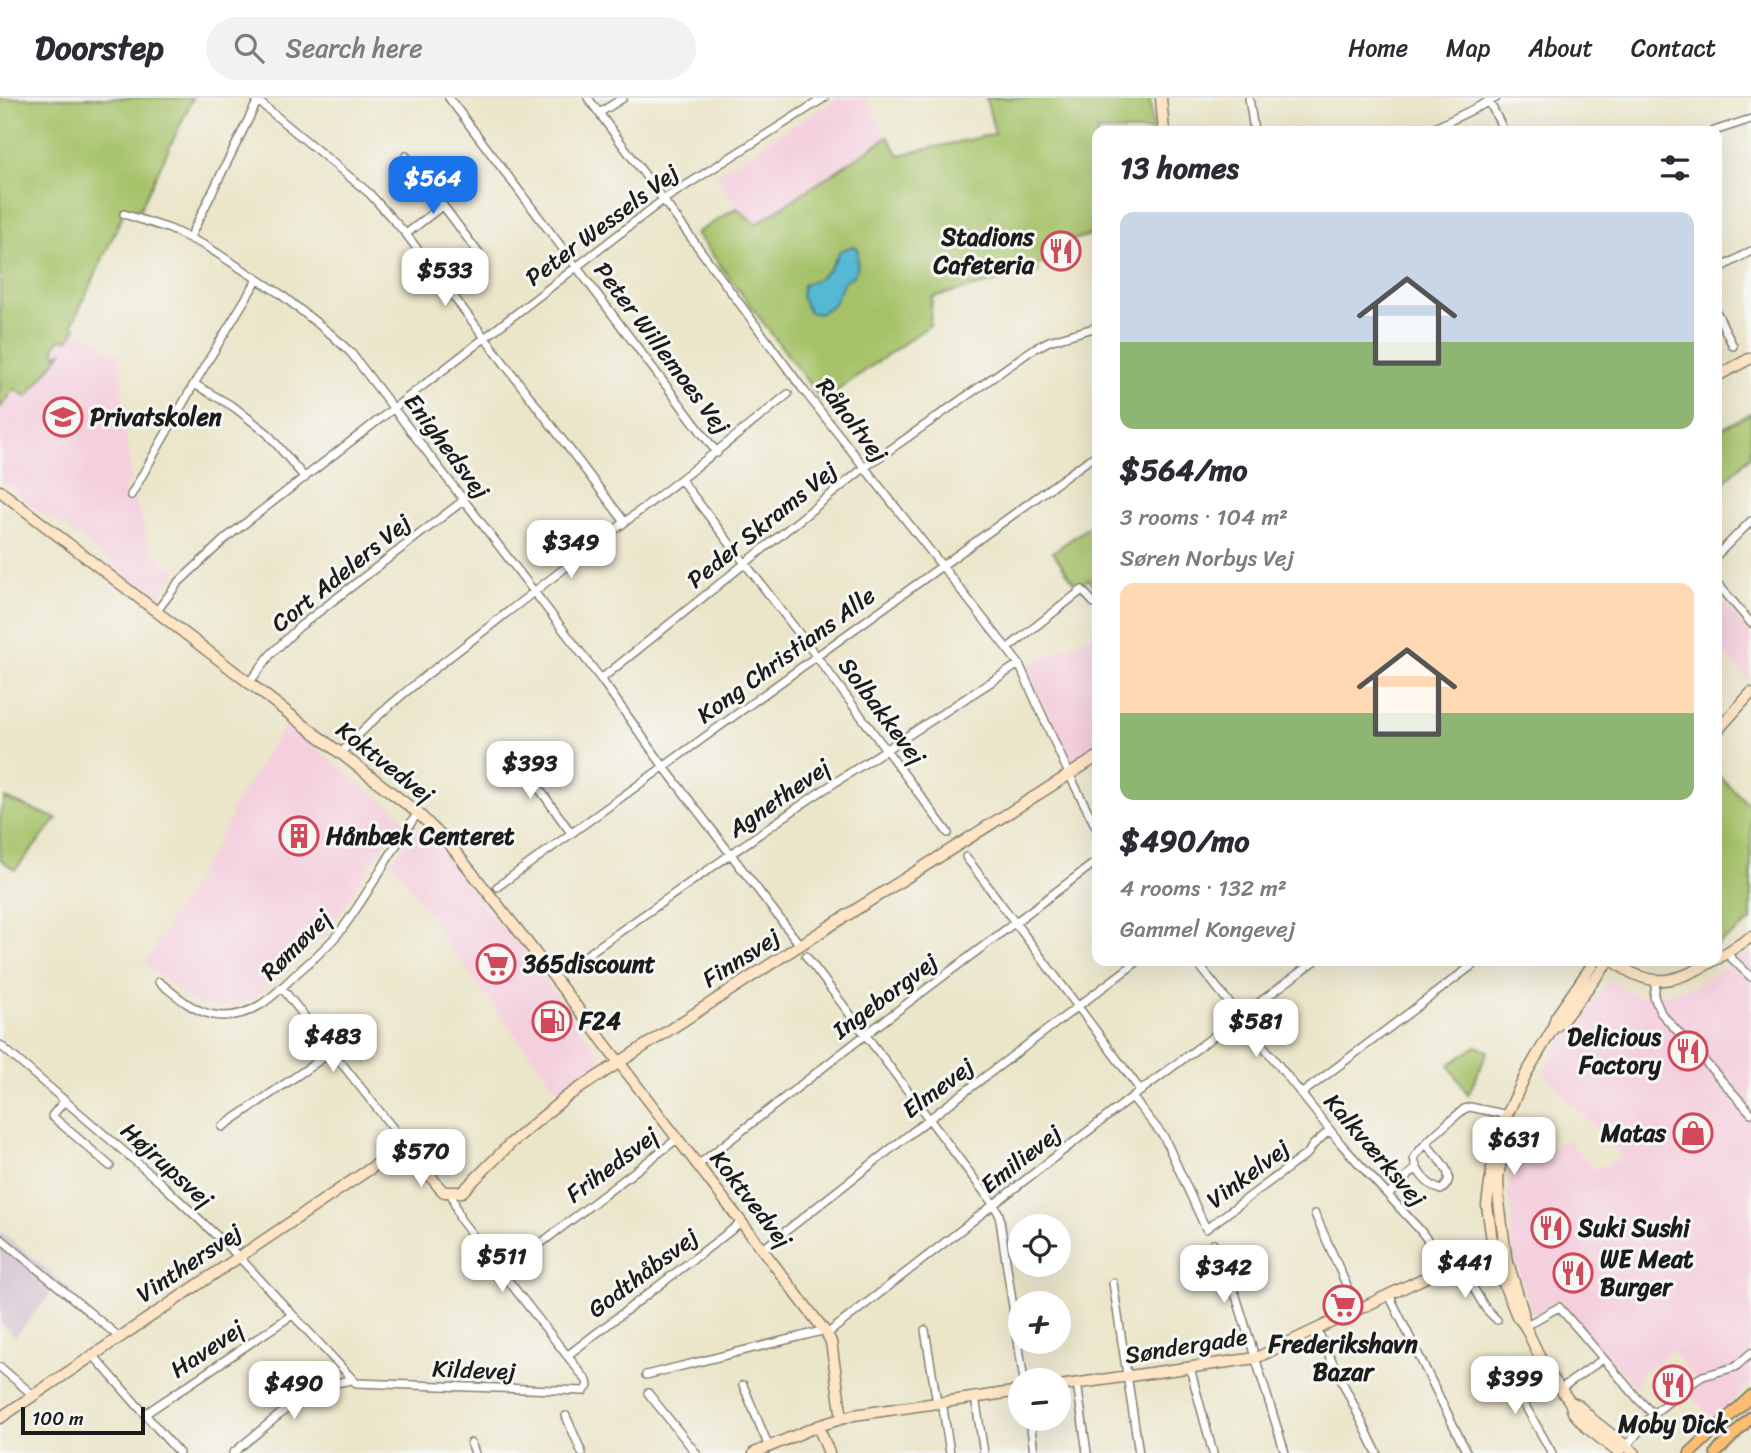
<!DOCTYPE html>
<meta charset="utf-8">
<style>
:root{--surface:#fff;--page:#f2f2f3;--text:#2b2b33;--muted:#7c7c81;--line:#e1e1e2;--accent:#1a73e8}
body{margin:0;font-family:Sriracha,sans-serif;background:var(--page);color:var(--text);height:100vh;display:flex;flex-direction:column;font-size:26px;white-space:nowrap}
*{box-sizing:border-box;margin:0}
p{font-size:23px;color:var(--muted)}
.icon{flex:none;width:38px;height:38px;fill:none;stroke:currentColor;stroke-width:2;stroke-linecap:round;stroke-linejoin:round}
.map{position:relative;flex:1;overflow:hidden}
.sheet{position:absolute;left:1092px;top:28px;width:630px;height:840px;display:flex;flex-direction:column;background:var(--surface);border-radius:14px;box-shadow:0 7px 28px #0002}
.sheet>*{flex:none}
.fabs{position:absolute;left:1008px;top:1116px;display:grid;gap:14px}
.fabs a{display:grid;place-items:center;width:63px;height:63px;border-radius:50%;background:var(--surface);box-shadow:0 7px 28px #0002;font-size:35px}
.scale{position:absolute;left:21px;bottom:18px;width:124px;box-sizing:border-box;padding-left:7px;border:4px solid #1c1c1c;border-top:0;font-size:19px;line-height:24px;white-space:nowrap;color:#1c1c1c;-webkit-text-stroke:5px #f6f6f2;paint-order:stroke}
.price{position:absolute;translate:-50% -60px;padding:0 16px;border-radius:14px;background:#fff;color:#222;font-size:23px;line-height:46px;filter:drop-shadow(0 2px 4px #0008)}
.price::after{content:'';position:absolute;left:50%;top:42px;width:21px;height:16px;margin-left:-10px;background:inherit;clip-path:polygon(0 0,100% 0,50% 100%)}
.price.current{background:var(--accent);color:#fff}
ul{padding:0;list-style:none}
li{display:grid;align-content:center;gap:14px;height:371px;padding:0 28px}
li span{display:grid;place-items:center;height:217px;border-radius:14px;color:#555}
li>.icon{margin-inline-start:auto}
span .icon{width:126px;height:126px;fill:#fffc;stroke-width:1}
li b{font-size:30px}
h2{display:flex;justify-content:space-between;align-items:center;height:84px;padding:0 28px;font-size:30px}
header{display:flex;align-items:center;gap:42px;box-sizing:border-box;height:98px;padding:0 35px;background:var(--surface);border-bottom:2px solid var(--line)}
header strong{font-size:33px}
nav{display:flex;gap:38px;margin-inline-start:auto;font-size:24px}
.search{width:490px;height:63px;background:var(--page);display:flex;align-items:center;gap:18px;box-sizing:border-box;padding:0 24px;border-radius:38px;color:var(--muted);font-size:26px}
.map>svg:first-child{display:block}
.built{fill:#f4cfde}
.industrial{fill:#d0bdce}
.green{fill:#a6c269;stroke:#616f42;stroke-width:2}
.water{fill:#55b9d4;stroke:#386a78;stroke-width:2}
.lines{fill:none;stroke-linecap:round;stroke-linejoin:round}
.street-casing{stroke:#848072;stroke-width:10}
.secondary-casing{stroke:#848072;stroke-width:13}
.primary-casing{stroke:#848072;stroke-width:14}
.street{stroke:#fff;stroke-width:7}
.secondary{stroke:#fee5c5;stroke-width:10}
.primary{stroke:#fcbd6f;stroke-width:10}
.labels{text-anchor:middle;stroke-width:6;stroke-linejoin:round;paint-order:stroke}
.street-label{font-size:24px;fill:#1c1c1c;stroke:#f6f6f2}
.poi-label{font-size:24px;font-weight:bold;fill:#1c1c1c;stroke:#f6f6f2;text-anchor:start}
</style>
<header>
<strong>Doorstep</strong>
<div class="search"><svg class="icon" aria-label="search" viewBox="0 0 24 24"><circle cx="10" cy="10" r="6"/><path d="M15 15l6 6"/></svg>Search here</div>
<nav><a>Home</a><a>Map</a><a>About</a><a>Contact</a></nav>
</header>
<div class="map">
<svg width="1751" height="1355" viewBox="0 0 1751 1355">
<rect width="100%" height="100%" fill="#f6f6f2"/>
<filter id="ink" filterUnits="userSpaceOnUse"><feTurbulence type="fractalNoise" baseFrequency=".0143" numOctaves="2"/><feDisplacementMap in="SourceGraphic" scale="14" xChannelSelector="R" yChannelSelector="G"/><feConvolveMatrix kernelMatrix="1 2 1 2 8 2 1 2 1" color-interpolation-filters="sRGB"/></filter>
<filter id="wash" filterUnits="userSpaceOnUse"><feTurbulence type="fractalNoise" baseFrequency=".00686" numOctaves="4" result="noise"/><feDisplacementMap in="SourceGraphic" scale="28" xChannelSelector="R" yChannelSelector="G"/><feGaussianBlur stdDeviation="1.57" result="paint"/><feColorMatrix in="noise" values="0 0 0 0 0 0 0 0 0 0 0 0 0 0 0 0 0 1.4 0 .05"/><feComposite in="paint" operator="in"/></filter>
<g filter="url(#wash)">
<rect width="100%" height="100%" fill="#ebe5c9"/>
<path class="built" d="M837,0H864L888,39L756,126L737,110L715,77Z
M0,197L76,230L119,257L131,382L122,396L136,405L152,454L177,474L158,500L151,501L132,485L124,474L53,420L40,414L0,382Z
M1717,497L1751,537L1750,585L1717,545Z
M1097,535V652L1074,666L1026,569Z
M285,627L401,717L403,723L379,753L326,837L254,900L235,909L220,910L202,907L187,899L145,866L232,718L229,715Z
M414,732H420L442,755L492,818L511,837L600,957L599,965L558,993L459,862L392,764Z
M1751,853V1285L1726,1309L1711,1318L1687,1294L1699,1285L1670,1251L1659,1264L1642,1275L1639,1283L1634,1289L1567,1212L1562,1199L1534,1217L1529,1206L1511,1144L1513,1118L1508,1097L1511,1068L1517,1048L1522,1045L1530,1059L1566,1041L1595,1072L1620,1060L1615,1050L1556,990L1543,973L1566,935L1609,883L1639,898L1663,896L1697,887Z"/>
<path class="industrial" d="M0,1133L74,1194H52L15,1239L0,1225Z"/>
<path class="green" d="M0,0H193L140,111L125,112L72,227L76,230L68,242C58,239 52,248 56,257L63,253L27,299L15,291L0,310Z
M986,0H1150L1153,33H1097V135L1070,143L1073,156L1036,167L1038,174L932,199L930,227L822,303L696,135L737,110L756,126L888,39L899,57L995,36Z
M1751,315V357L1722,386L1717,367V333Z
M1097,423V493L1089,481L1077,489L1053,454Z
M1717,676L1751,709V823L1717,847Z
M5,700L57,721L15,772L0,761V714Z
M1476,948L1488,953L1468,997L1449,967Z"/>
<path class="water" d="M854,148L858,150L857,171L853,178L844,183L834,206L819,216L809,214L801,198L803,187L818,181L828,172L841,152Z"/>
</g>
<g filter="url(#ink)">
<g class="lines">
<g class="street-casing">
<path id="street" d="M449,0L717,355
M588,0L802,290L1019,566L1069,676L1097,731
M1249,0L1254,33
M1488,1L1504,33
M258,3L369,95L406,136L624,423
M599,15L623,0
M1429,33L1496,0
M1714,33L1751,21
M406,58L483,161
M124,116L170,131L206,148L279,195L332,237L351,255L601,581L664,669L800,847
M406,136L442,108
M190,139L259,0
M1717,172L1751,153
M1717,215L1733,248
M194,286L234,309L267,335L305,380
M681,382L817,559L948,735
M131,397L194,286L257,182
M1717,457L1751,423
M1717,485L1751,525
M156,514L178,485L226,440L663,102L824,0
M1008,550L1082,492L1094,505
M601,581L864,370L1032,252L1049,243L1097,229
M248,586L271,556L299,529L464,402
M513,654L571,735
M341,655C385,606 439,568 490,528C589,450 691,376 788,296
M966,759L1141,993
M497,789L1097,356
M1726,855L1751,879
M806,858L994,1107L999,1116L1024,1283
M1196,863L1341,1046L1420,1132L1429,1144L1441,1172
M565,872L814,698L1019,566
M159,884C176,897 192,913 214,917C249,923 273,899 296,876C312,862 329,848 342,831C370,794 390,753 418,715
M1656,884L1654,899L1661,915L1751,1015
M282,890L403,1043L405,1052
M0,947L163,1087L238,1158L356,1285L584,1293L588,1288L587,1283L460,1121L451,1095
M1301,996L1478,863
M1132,999L1164,1039L1206,1131L1308,1055L1313,1047L1330,1032
M65,1002L52,1018L110,1068
M222,1029L333,953
M1426,1046C1436,1059 1461,1078 1441,1092C1427,1087 1416,1074 1414,1060C1427,1041 1447,1026 1464,1011L1470,1009L1508,1017
M698,1067L865,937L1097,763
M1388,1097L1415,1071
M1315,1116L1357,1211
M0,1140L118,1238
M1213,1146L1236,1198L1285,1355
M763,1151L929,1021L1138,863
M1457,1163L1486,1211L1497,1222
M502,1175L677,1041
M1113,1185L1139,1355
M1389,1197L1467,1355
M1525,1228L1559,1209L1639,1302L1653,1316
M925,1232L937,1305
M1317,1232L1377,1355
M827,1236L1132,999L1315,863
M92,1256L179,1355
M568,1257L742,1124
M1502,1267L1552,1355
M0,1269L32,1296
M1190,1270L1213,1355
M646,1277L818,1234L824,1231
M1077,1285L1087,1355
M743,1287L769,1349
M1560,1291L1603,1261
M648,1295L696,1355
M975,1299L984,1355
M942,1304L950,1355
M145,1316L292,1217
M566,1318L582,1355
M1030,1321L1034,1355
M471,1345L475,1355
M1625,1350L1653,1316L1695,1283L1703,1278L1735,1269L1751,1255
M233,1355L301,1299L316,1289L351,1282"/>
</g>
<g class="secondary-casing">
<path id="secondary" d="M1161,0L1164,33
M1717,278L1751,260
M0,393L418,715L450,747L517,831L827,1236L831,1244L842,1320
M1717,633L1751,595
M1717,861L1751,839
M1595,863L1556,919L1552,932L1526,976L1501,1030L1495,1049L1487,1107L1495,1164L1517,1218L1525,1228L1545,1270L1570,1304L1573,1314L1586,1329L1619,1355
M1614,863C1650,892 1676,885 1713,863
M1552,932L1562,923L1609,863
M1507,1028L1498,1080L1499,1104L1506,1158L1523,1214L1524,1226
M1059,1288L1256,1260L1504,1142
M1570,1304L1578,1307L1593,1322L1635,1355
M0,1320L398,1052C420,1051 429,1082 444,1094H462L511,1045L566,999L800,847L1097,659
M818,1328L829,1355
M754,1355L818,1328L854,1317L1020,1293"/>
</g>
<g class="primary-casing">
<path id="primary" d="M1690,1355L1751,1298
M1716,1355L1751,1319"/>
</g>
<use href="#street" class="street"/>
<use href="#secondary" class="secondary"/>
<use href="#primary" class="primary"/>
</g>
</g>
<defs>
<g id="restaurant-ring" transform="scale(2.0125)"><circle r="9.5" fill="#f6f6f2" stroke="#d1495b" stroke-width="1.5"/><path d="M-5-6h1v4h1v-4h1v4h1v-4h1v5L-1.5 .5V6h-2V.5L-5-1ZM5-6V6H3V1.5H1.5Q1.5-4 5-6Z" fill="#d1495b"/></g>
<g id="school-ring" transform="scale(2.0125)"><circle r="9.5" fill="#f6f6f2" stroke="#d1495b" stroke-width="1.5"/><path d="M0-5L7-2L0 1L-7-2ZM-4 1L0 2.5L4 1V4Q0 6-4 4Z" fill="#d1495b"/></g>
<g id="building-ring" transform="scale(2.0125)"><circle r="9.5" fill="#f6f6f2" stroke="#d1495b" stroke-width="1.5"/><path d="M-4-6H4V6H1V3H-1V6H-4ZM-2.5-4.3h1.7v1.8h-1.7ZM.8-4.3h1.7v1.8H.8ZM-2.5-1h1.7V.8h-1.7ZM.8-1h1.7V.8H.8Z" fill="#d1495b"/></g>
<g id="supermarket-ring" transform="scale(2.0125)"><circle r="9.5" fill="#f6f6f2" stroke="#d1495b" stroke-width="1.5"/><path d="M-6-5.5h2.5l.6 2H6L4.5 2H-2.5L-4.4-4H-6ZM-1.5 3.2a1.3 1.3 0 1 0 .1 0ZM3 3.2a1.3 1.3 0 1 0 .1 0Z" fill="#d1495b"/></g>
<g id="fuel-ring" transform="scale(2.0125)"><circle r="9.5" fill="#f6f6f2" stroke="#d1495b" stroke-width="1.5"/><path d="M-5.5-6h7V0h2V4h1.3V-2.5L3-4.5l.8-.8L6-3V5H2.5V1h-1V6h-7ZM-4.2-4.7v3.2H.2V-4.7Z" fill="#d1495b"/></g>
<g id="shop-ring" transform="scale(2.0125)"><circle r="9.5" fill="#f6f6f2" stroke="#d1495b" stroke-width="1.5"/><path d="M-5-2.5h2.3a2.7 3.5 0 0 1 5.4 0H5L5.5 6h-11ZM-1.5-2.5h3a1.5 2.3 0 0 0-3 0Z" fill="#d1495b"/></g>
</defs>
<g fill-rule="evenodd">
<use href="#restaurant-ring" x="1061" y="153"/>
<use href="#school-ring" x="63" y="319"/>
<use href="#building-ring" x="299" y="738"/>
<use href="#supermarket-ring" x="496" y="866"/>
<use href="#fuel-ring" x="552" y="923"/>
<use href="#restaurant-ring" x="1688" y="953"/>
<use href="#shop-ring" x="1693" y="1035"/>
<use href="#restaurant-ring" x="1551" y="1130"/>
<use href="#restaurant-ring" x="1573" y="1175"/>
<use href="#supermarket-ring" x="1343" y="1207"/>
<use href="#restaurant-ring" x="1673" y="1287"/>
</g>
<g class="labels">
<g class="street-label">
<text transform="translate(602 127) rotate(-37)" y="8">Peter Wessels Vej</text>
<text transform="translate(662 250) rotate(53)" y="8">Peter Willemoes Vej</text>
<text transform="translate(852 322) rotate(52)" y="8">Råholtvej</text>
<text transform="translate(447 348) rotate(53)" y="8">Enighedsvej</text>
<text transform="translate(762 427) rotate(-39)" y="8">Peder Skrams Vej</text>
<text transform="translate(341 475) rotate(-39)" y="8">Cort Adelers Vej</text>
<text transform="translate(786 557) rotate(-36)" y="8">Kong Christians Alle</text>
<text transform="translate(882 613) rotate(53)" y="8">Solbakkevej</text>
<text transform="translate(385 664) rotate(38)" y="8">Koktvedvej</text>
<text transform="translate(779 700) rotate(-35)" y="8">Agnethevej</text>
<text transform="translate(296 847) rotate(-45)" y="8">Rømøvej</text>
<text transform="translate(741 860) rotate(-33)" y="8">Finnsvej</text>
<text transform="translate(885 898) rotate(-37)" y="8">Ingeborgvej</text>
<text transform="translate(938 990) rotate(-37)" y="8">Elmevej</text>
<text transform="translate(1375 1052) rotate(49)" y="8">Kalkværksvej</text>
<text transform="translate(1021 1061) rotate(-38)" y="8">Emilievej</text>
<text transform="translate(167 1067) rotate(42)" y="8">Højrupsvej</text>
<text transform="translate(612 1067) rotate(-37)" y="8">Frihedsvej</text>
<text transform="translate(1248 1076) rotate(-37)" y="8">Vinkelvej</text>
<text transform="translate(751 1101) rotate(52)" y="8">Koktvedvej</text>
<text transform="translate(189 1165) rotate(-34)" y="8">Vinthersvej</text>
<text transform="translate(643 1175) rotate(-37)" y="8">Godthåbsvej</text>
<text transform="translate(1186 1248) rotate(-9)" y="8">Søndergade</text>
<text transform="translate(207 1251) rotate(-34)" y="8">Havevej</text>
<text transform="translate(474 1272) rotate(2)" y="8">Kildevej</text>
</g>
<g class="poi-label">
<text x="1034" y="147" text-anchor="end">Stadions<tspan x="1034" dy="28">Cafeteria</tspan></text>
<text x="90" y="327">Privatskolen</text>
<text x="326" y="746">Hånbæk Centeret</text>
<text x="523" y="874">365discount</text>
<text x="579" y="931">F24</text>
<text x="1661" y="947" text-anchor="end">Delicious<tspan x="1661" dy="28">Factory</tspan></text>
<text x="1666" y="1043" text-anchor="end">Matas</text>
<text x="1578" y="1138">Suki Sushi</text>
<text x="1600" y="1169">WE Meat<tspan x="1600" dy="28">Burger</tspan></text>
<text x="1343" y="1254" text-anchor="middle">Frederikshavn<tspan x="1343" dy="28">Bazar</tspan></text>
<text x="1673" y="1334" text-anchor="middle">Moby Dick</text>
</g>
</g>
</svg>
<div class="fabs">
<a><svg class="icon" aria-label="locate" viewBox="0 0 24 24"><circle cx="12" cy="12" r="6"/><path d="M12 2v4M12 18v4M2 12h4M18 12h4"/></svg></a>
<a>+</a>
<a>−</a>
</div>
<div class="scale">100 m</div>
<b class="price current" style="left:433px;top:118px">$564</b>
<b class="price" style="left:445px;top:210px">$533</b>
<b class="price" style="left:571px;top:482px">$349</b>
<b class="price" style="left:530px;top:703px">$393</b>
<b class="price" style="left:1256px;top:961px">$581</b>
<b class="price" style="left:333px;top:976px">$483</b>
<b class="price" style="left:1514px;top:1079px">$631</b>
<b class="price" style="left:421px;top:1091px">$570</b>
<b class="price" style="left:502px;top:1196px">$511</b>
<b class="price" style="left:1465px;top:1202px">$441</b>
<b class="price" style="left:1224px;top:1207px">$342</b>
<b class="price" style="left:1515px;top:1318px">$399</b>
<b class="price" style="left:294px;top:1323px">$490</b>
<section class="sheet">
<h2>13 homes<svg class="icon" aria-label="filters" viewBox="0 0 24 24"><path d="M4 7h16M4 17h16"/><circle cx="9" cy="7" r="2"/><circle cx="15" cy="17" r="2"/></svg></h2>
<ul>
<li><span style="background:linear-gradient(#c9d6e8 60%,#8fb573 0)"><svg class="icon" aria-label="home" viewBox="0 0 24 24"><path d="M3 11l9-7 9 7M6 9v11h12V9"/></svg></span><div><b>$564/mo</b><p>3 rooms · 104 m²</p><p>Søren Norbys Vej</p></div></li>
<li><span style="background:linear-gradient(#ffd9b3 60%,#8fb573 0)"><svg class="icon" aria-label="home" viewBox="0 0 24 24"><path d="M3 11l9-7 9 7M6 9v11h12V9"/></svg></span><div><b>$490/mo</b><p>4 rooms · 132 m²</p><p>Gammel Kongevej</p></div></li>
</ul>
</section>
</div>
